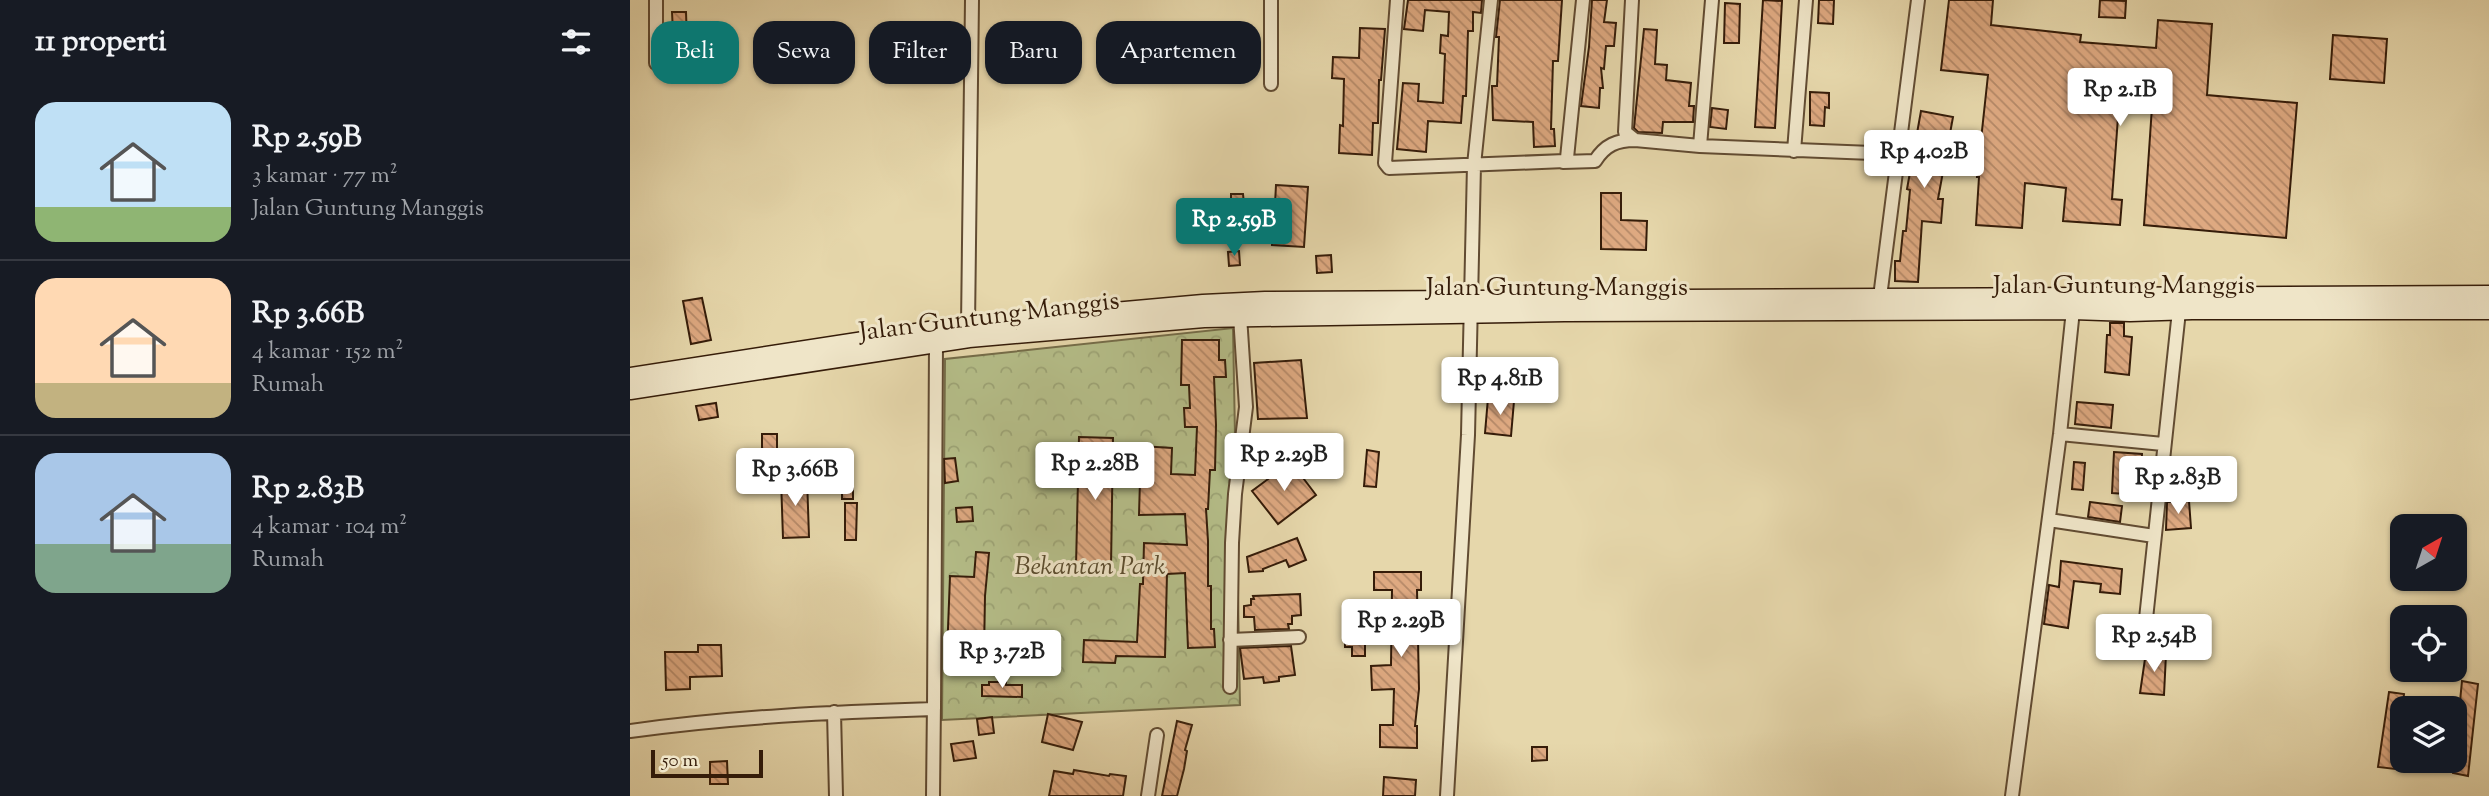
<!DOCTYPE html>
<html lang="id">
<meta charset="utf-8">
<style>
:root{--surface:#171b24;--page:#242831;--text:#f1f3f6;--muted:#9ea1a6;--line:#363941;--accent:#0f766e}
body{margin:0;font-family:"Sorts Mill Goudy",serif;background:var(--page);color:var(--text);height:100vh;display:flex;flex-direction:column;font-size:26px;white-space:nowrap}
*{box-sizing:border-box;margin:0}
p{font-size:23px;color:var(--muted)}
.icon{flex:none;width:38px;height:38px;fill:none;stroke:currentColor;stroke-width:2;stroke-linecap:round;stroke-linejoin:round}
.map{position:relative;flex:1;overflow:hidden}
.details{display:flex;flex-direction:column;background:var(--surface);width:630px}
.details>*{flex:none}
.hud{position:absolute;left:21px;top:21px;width:665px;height:63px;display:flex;gap:14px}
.needle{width:46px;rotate:39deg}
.controls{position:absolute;left:1760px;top:514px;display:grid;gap:14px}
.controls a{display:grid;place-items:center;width:77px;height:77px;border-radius:14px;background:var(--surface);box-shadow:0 2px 5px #0004;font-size:35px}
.scale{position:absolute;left:21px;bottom:18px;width:112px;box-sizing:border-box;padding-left:7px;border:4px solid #351c09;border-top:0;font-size:19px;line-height:24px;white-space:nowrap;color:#351c09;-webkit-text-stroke:5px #efe5c8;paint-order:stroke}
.price{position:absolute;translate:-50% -60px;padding:0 16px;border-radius:7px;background:#fff;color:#222;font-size:23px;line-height:46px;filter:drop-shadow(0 2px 4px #0008)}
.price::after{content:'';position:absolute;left:50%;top:42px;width:21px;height:16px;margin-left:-10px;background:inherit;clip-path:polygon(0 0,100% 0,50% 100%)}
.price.active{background:var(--accent);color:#fff}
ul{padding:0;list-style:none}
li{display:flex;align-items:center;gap:21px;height:175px;padding:0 35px}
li+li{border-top:2px solid var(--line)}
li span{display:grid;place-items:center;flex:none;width:196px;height:140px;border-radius:21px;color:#555}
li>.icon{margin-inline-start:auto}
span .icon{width:84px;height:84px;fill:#fffc;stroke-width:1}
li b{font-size:30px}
h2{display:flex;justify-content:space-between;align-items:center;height:84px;padding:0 35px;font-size:30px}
.tag{padding:0 24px;border-radius:21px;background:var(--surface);box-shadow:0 2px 5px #0004;font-size:24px;line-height:63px}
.tag.active{background:var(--accent);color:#fff}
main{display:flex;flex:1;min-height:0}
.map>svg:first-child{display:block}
.park{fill:url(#park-crowns);stroke:#756d49;stroke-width:2}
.building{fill:url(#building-back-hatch);stroke:#351c09;stroke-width:2}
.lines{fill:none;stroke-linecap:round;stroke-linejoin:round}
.street-casing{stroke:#614b32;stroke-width:16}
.secondary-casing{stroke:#351c09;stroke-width:21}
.street{stroke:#efe5c8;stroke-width:12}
.secondary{stroke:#efe5c8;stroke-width:18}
.labels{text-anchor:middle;stroke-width:6;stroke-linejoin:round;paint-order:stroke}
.street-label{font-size:26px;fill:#351c09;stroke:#efe5c8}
.park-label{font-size:26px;font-style:italic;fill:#5b4d2f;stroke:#efe5c8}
</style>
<main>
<section class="details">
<h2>11 properti<svg class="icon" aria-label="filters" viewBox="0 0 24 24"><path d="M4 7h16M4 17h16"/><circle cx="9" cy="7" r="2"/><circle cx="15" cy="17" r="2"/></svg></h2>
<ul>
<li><span style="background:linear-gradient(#bfe0f5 75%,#8fb573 0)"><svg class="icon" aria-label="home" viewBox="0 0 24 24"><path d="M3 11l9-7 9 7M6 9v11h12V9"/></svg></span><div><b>Rp 2.59B</b><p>3 kamar · 77 m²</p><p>Jalan Guntung Manggis</p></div></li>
<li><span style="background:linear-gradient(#ffd9b3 75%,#c2b280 0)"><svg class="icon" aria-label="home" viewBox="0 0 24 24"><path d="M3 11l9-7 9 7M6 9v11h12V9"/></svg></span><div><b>Rp 3.66B</b><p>4 kamar · 152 m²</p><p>Rumah</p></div></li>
<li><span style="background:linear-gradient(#a9c7e8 65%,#7fa58c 0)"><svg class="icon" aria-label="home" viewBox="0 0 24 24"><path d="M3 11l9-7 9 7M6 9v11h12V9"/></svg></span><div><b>Rp 2.83B</b><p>4 kamar · 104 m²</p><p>Rumah</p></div></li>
</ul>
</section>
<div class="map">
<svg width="1859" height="796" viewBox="0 0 1859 796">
<defs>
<pattern id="park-crowns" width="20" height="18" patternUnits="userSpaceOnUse" patternTransform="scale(1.75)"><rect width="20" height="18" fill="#b5be89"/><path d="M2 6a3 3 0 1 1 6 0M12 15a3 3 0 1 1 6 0" fill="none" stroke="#9ca375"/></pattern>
<pattern id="building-back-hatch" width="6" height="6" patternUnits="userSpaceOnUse" patternTransform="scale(1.75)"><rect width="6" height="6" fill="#dea981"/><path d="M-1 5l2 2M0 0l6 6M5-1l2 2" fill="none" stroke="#b58968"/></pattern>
</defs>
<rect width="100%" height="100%" fill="#e6d7ab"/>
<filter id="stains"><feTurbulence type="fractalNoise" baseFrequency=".00286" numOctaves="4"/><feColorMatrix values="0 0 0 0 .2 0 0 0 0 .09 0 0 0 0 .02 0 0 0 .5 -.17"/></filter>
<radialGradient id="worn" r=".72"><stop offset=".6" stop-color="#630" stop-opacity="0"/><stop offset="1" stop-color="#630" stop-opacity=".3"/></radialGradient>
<path class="park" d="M603,328L610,705L312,720L315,359Z"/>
<path class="building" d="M778,0H852L851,13L843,12V31H838L836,96H833L831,123L798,121L796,152L767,149L773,83L789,84L788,101L813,103L815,54L810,53L811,35L818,36L819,12L795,10L793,31L774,29Z
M870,0H932L928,61H923L921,129H924L925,146L904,147L903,122L863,120L862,86H867L869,37H866Z
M962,0H977L974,22L986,23L984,46H976L974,69L971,68L973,88H970L969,108L951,106L959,47Z
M1133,0L1152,1L1145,128L1125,127Z
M1189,0H1204L1203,24L1188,23Z
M1319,0H1363L1361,25L1451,35L1450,42L1526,48L1528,20L1582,24L1577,95L1667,103L1656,238L1514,225L1523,92L1490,90L1482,199L1492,200L1490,225L1433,221L1436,188L1395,183L1392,228L1346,225L1349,177H1347L1358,75L1311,70Z
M1470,0L1496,1L1495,18L1469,17Z
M1095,3L1110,4L1109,43H1094Z
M42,12H56L58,72L45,71L46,53H44Z
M730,28L755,29L751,80H749L748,123H743L742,155L709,153L710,125L713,126L714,79L702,78L703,57L729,58Z
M1014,29L1027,30L1025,64L1037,65L1036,80L1061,83L1059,106H1064L1063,122H1033L1032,133L1008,132L1004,128Z
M1703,35L1757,39L1754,83L1700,79Z
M1180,92L1199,93V108L1195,107L1194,126L1180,125Z
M1082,108L1098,110L1096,129L1080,127Z
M1291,111L1323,117L1308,199H1313L1311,223L1292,221L1288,282L1265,281V261H1270L1273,231H1276L1280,190L1277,189Z
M646,185L678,187L674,247L642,245L643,226H598V204H601V194H613L614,204H645Z
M971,193H991V220L1017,221L1016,250L971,249Z
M609,251L610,265L599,266L598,252Z
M701,255L702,272L687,273L686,256Z
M72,298L81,340L61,344L53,301Z
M1480,323H1494V336L1502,337L1499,375L1475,372L1477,335H1480Z
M552,340H589V360H595L596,377H584L586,425L585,470H580L578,509H576L578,541V586H581V629H584L585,647L558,648L555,573L537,574L535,657L486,656L485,663L453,662L454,640L507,642L510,584H513L514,543L557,545L555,514L509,515L511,446L542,448L541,474L565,475L567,427H555L554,408H560L559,385H551Z
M671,360L677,418L628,419L624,363Z
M858,398L884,401L881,436L855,433Z
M1447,402L1483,405L1481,428L1445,424Z
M86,403L88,417L69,420L66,406Z
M132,434H147V463H132Z
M449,437L483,438L481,567L446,566Z
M737,450L749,452L746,487L734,486Z
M1484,452L1512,454L1510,495L1482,493Z
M325,458L328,481L315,483L314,459Z
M661,462L686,495L648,524L622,491Z
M1444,462L1455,463L1453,490L1442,489Z
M177,478L179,537L153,538L151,479Z
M212,486H223V499H212Z
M1559,501L1561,528L1536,530L1537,502Z
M1460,502L1492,506L1490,522L1458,517Z
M215,503H227L226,540H215Z
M342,507L343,521L327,522L326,508Z
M667,538L676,560L659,567L656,560L633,569V571L619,572L617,557Z
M346,552L359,553L355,596L354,652L336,651V656L317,655L320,576L344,577Z
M1431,561L1492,569L1490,594L1470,592L1471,584L1444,581L1438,628L1414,624L1419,585L1429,587Z
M744,572H791V590H787L789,689L785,726H787V748L750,747V725H763L764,689L742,690L741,666L761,665L762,590H744Z
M670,594L671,615L662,616V624H658L659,629L625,630L624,617H614V606L621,605V599H624L623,596Z
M715,631H735V656H722V647H715Z
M68,645H91L92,676L60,677V689L36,690L35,652H68Z
M661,646L665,675L649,677V681L634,683L633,677L614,679L610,648Z
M1516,652L1536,654L1534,695L1510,693Z
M1832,681L1848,684L1838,776L1823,773Z
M359,682H376V685H392V697L352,696V685H359Z
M1759,692L1774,694L1765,769L1748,767Z
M418,714L452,722L443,750L412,742Z
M362,717L364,733L349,735L347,719Z
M547,721L562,725L555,750L557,751L554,769L547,796H532Z
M343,741L346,758L324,761L321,744Z
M902,747H917V760L902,761Z
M97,761L98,784H80V762Z
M444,770L479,776L480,774L496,776L493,796H419L424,771L443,774Z
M754,777L786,780L785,796H753Z"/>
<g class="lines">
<g class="street-casing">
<path id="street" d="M26,0V63
M767,0L755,163L759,168L935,161L937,158L953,0
M1002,0L995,132L1005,140L1070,146L1267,154
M641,84V0
M1070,146L1082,0
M1164,151L1176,0
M933,162L965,161C975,145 987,140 1005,140
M1250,297L1288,0
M338,325L342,0
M1430,434L1533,444
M1419,520L1524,536
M1515,628L1549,311
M600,640L669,637
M600,687L602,543L605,494L616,407L610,316
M204,712L206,796
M0,731C101,717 202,712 304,709L306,344
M303,796L304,702
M518,796L527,735
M817,796L838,435L844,165L861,0
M1382,796L1430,434L1443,310"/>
</g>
<g class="secondary-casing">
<path id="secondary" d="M0,377L338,325L573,304L635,301L1859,295
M0,390L339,338L574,318L934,312L1443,310L1500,312L1562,310H1859"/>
</g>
<use href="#street" class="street"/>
<use href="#secondary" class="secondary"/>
</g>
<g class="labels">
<g class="street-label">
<text x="1494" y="293">Jalan Guntung Manggis</text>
<text x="927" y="295">Jalan Guntung Manggis</text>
<text transform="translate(359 315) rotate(-7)" y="9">Jalan Guntung Manggis</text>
</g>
<g class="park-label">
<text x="460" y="574">Bekantan Park</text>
</g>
</g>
<rect width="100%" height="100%" filter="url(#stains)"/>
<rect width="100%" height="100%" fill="url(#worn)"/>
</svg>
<div class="controls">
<a><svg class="needle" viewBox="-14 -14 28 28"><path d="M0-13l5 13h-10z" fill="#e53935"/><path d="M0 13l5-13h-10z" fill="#9ea1a6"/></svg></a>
<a><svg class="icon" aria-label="locate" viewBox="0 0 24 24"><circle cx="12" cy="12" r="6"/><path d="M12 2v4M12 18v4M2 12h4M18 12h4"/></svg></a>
<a><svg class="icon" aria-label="layers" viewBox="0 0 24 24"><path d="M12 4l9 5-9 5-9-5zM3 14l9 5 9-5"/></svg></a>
</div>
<div class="scale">50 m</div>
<b class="price" style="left:1490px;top:128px">Rp 2.1B</b>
<b class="price" style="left:1294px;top:190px">Rp 4.02B</b>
<b class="price active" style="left:604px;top:258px">Rp 2.59B</b>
<b class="price" style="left:870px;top:417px">Rp 4.81B</b>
<b class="price" style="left:654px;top:493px">Rp 2.29B</b>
<b class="price" style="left:465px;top:502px">Rp 2.28B</b>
<b class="price" style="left:165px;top:508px">Rp 3.66B</b>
<b class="price" style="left:1548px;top:516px">Rp 2.83B</b>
<b class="price" style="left:771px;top:659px">Rp 2.29B</b>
<b class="price" style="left:1524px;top:674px">Rp 2.54B</b>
<b class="price" style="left:372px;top:690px">Rp 3.72B</b>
<div class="hud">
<a class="tag active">Beli</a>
<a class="tag">Sewa</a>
<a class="tag">Filter</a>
<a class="tag">Baru</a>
<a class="tag">Apartemen</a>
</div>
</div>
</main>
